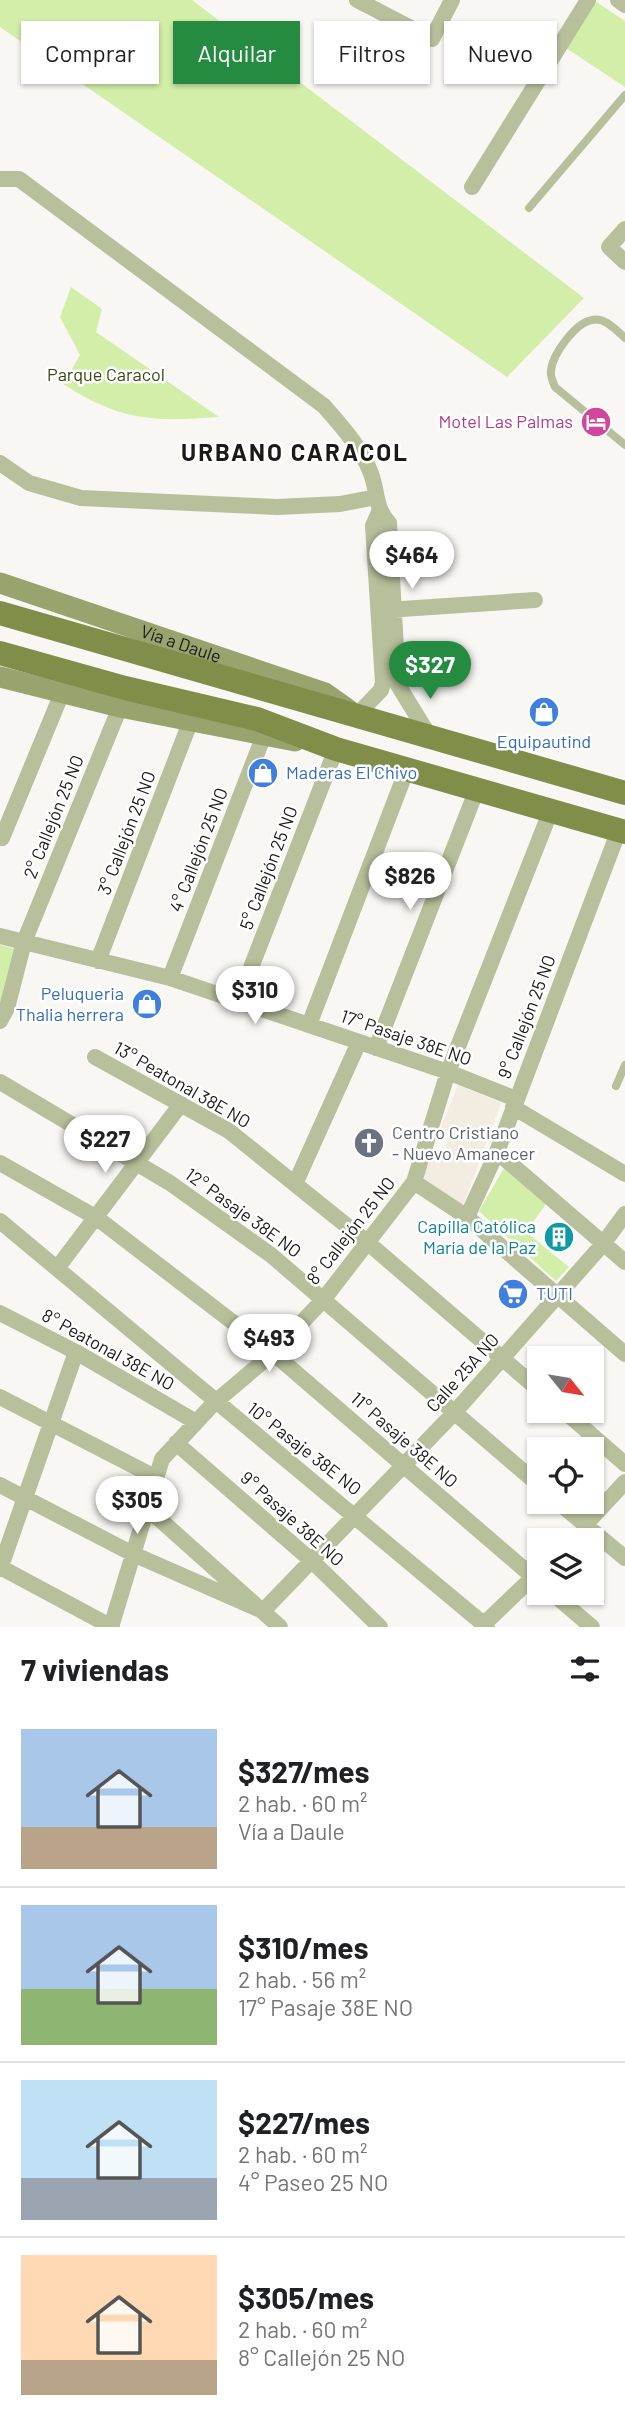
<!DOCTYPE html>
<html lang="es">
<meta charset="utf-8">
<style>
:root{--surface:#fff;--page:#f6f6f6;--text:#202124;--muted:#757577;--line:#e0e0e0;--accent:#248b41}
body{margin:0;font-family:Barlow,sans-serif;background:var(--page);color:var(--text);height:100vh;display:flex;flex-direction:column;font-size:26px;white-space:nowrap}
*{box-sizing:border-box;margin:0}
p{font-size:23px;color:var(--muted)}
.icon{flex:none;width:38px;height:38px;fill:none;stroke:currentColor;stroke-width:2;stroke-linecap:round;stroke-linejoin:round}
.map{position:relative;height:1627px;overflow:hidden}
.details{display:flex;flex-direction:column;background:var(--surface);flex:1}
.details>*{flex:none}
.banner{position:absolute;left:21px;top:21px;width:584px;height:63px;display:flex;gap:14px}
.needle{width:46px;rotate:120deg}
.tools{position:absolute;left:527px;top:1346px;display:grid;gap:14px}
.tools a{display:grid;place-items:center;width:77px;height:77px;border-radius:0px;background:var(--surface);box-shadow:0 2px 5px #0004;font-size:35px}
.price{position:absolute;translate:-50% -60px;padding:0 16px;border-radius:24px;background:#fff;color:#222;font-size:23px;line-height:46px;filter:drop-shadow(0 2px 4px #0008)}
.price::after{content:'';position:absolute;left:50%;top:42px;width:21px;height:16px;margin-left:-10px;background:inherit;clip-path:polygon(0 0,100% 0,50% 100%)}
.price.current{background:var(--accent);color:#fff}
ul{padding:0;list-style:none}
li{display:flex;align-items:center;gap:21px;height:175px;padding:0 21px}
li+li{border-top:2px solid var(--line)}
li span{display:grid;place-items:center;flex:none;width:196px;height:140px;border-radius:0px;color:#555}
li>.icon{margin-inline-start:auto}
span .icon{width:84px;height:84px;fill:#fffc;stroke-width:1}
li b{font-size:30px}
h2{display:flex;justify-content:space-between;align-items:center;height:84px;padding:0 21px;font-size:30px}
.chip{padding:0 24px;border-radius:0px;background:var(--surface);box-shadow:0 2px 5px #0004;font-size:24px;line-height:63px}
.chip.current{background:var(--accent);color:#fff}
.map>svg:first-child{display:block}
.built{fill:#f2ece1}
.green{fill:#d2eea9}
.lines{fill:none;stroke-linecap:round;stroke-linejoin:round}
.service{stroke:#b7bf9b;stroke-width:8}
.minor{stroke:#b7bf9b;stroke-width:16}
.secondary{stroke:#98a36d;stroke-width:21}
.primary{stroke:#818e49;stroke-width:24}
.labels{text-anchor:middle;stroke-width:5;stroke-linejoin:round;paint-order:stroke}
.park-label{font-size:18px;fill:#35480e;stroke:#fff}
.hotel-label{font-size:18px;fill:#b23c85;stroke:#fff;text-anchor:end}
.street-label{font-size:18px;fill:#1b1a19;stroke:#fff}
.shop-label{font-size:18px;fill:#366cbe;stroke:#fff;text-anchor:start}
.worship-label{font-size:18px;fill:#5b616d;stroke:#fff;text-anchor:start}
.culture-label{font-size:18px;fill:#0d838f;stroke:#fff;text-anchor:end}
.district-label{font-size:24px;font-weight:bold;letter-spacing:2px;fill:#1b1a19;stroke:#fff}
</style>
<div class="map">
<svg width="625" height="1627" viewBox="0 0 625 1627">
<rect width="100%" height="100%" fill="#f9f7f3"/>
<path class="built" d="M458,1085L501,1103L462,1208L422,1176L432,1148L444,1153L450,1136L440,1130Z"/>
<path class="green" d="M0,0H192L584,298L507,377L0,27Z
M595,1L625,21V87L566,48Z
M71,287L102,309L96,332L219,417C152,422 121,421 63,384L80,355L60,317Z
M0,945L16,949L0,1007Z
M504,1168L546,1204L526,1232L569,1267L556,1281L479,1211Z"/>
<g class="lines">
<path class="service" d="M529,208L625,95
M625,338C616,330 605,317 592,320C575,323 552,355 551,371C550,376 553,382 555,387L625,445
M616,1086L625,1065"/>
<path class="minor" d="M357,0L432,39L452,0
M618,0L625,5
M0,179H19L324,406C341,426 360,446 370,471C378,489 374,507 389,523L398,685L430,737
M472,187L588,0
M625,229L609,247L625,262
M0,463L29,483L81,498L277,507L340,504L376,497
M387,610L535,600
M356,716L381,690L383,683L373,526L379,512
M2,838L62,693
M0,936L170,978L448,1072L516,1099
M98,961L191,720
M170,978L264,735
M238,1001L336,749
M0,1021L7,1008L24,942L120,707
M309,1025L407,769
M376,1048L477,789
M95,1057L229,1131L367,1242L539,1390
M0,1082L170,1183L271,1255L539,1485
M513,1107L625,1174
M497,1152L625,1262
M0,1163L97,1218L273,1353L539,1582
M414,1182L467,1217L625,1354
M295,1184L359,1042
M467,1217L497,1152L619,830
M0,1221L487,1627
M58,1267L181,1104
M0,1313L76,1352L196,1422
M0,1397L155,1477
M563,1410L625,1464
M176,1443L312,1561L380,1627
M0,1485L133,1554L263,1611L454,1413L603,1244L625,1214
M558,1502L625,1558
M147,1508L280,1627
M585,1525L625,1482
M0,1567L112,1627
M0,1569L76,1352
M551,1592L592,1627
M484,1624L533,1577
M111,1627L162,1459L214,1403L273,1353L323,1300L414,1182L448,1072L551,810"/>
<g class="secondary">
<path id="s1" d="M0,583L325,693L349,710"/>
<path d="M0,677L120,707L295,741"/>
</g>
<path class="primary" d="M0,613L625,793
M0,653L125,688L257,719L336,749L625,832"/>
</g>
<defs>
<g id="hotel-disc" transform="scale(1.575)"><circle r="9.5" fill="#d1479c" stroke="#fff"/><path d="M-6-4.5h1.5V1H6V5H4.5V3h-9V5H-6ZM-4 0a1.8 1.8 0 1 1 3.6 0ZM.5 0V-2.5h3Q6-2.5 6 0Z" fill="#fff"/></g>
<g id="shop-disc" transform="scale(1.575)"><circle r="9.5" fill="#3f7fe0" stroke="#fff"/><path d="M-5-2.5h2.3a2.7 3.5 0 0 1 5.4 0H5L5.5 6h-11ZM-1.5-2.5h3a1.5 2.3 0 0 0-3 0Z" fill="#fff"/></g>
<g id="church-disc" transform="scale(1.575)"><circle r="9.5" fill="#6b7280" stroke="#fff"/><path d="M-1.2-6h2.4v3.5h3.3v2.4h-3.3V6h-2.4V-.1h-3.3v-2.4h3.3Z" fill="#fff"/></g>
<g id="building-disc" transform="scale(1.575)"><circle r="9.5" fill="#0f9aa8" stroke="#fff"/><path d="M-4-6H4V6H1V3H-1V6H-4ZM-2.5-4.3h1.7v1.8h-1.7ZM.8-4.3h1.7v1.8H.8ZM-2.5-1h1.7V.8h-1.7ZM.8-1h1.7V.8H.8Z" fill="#fff"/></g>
<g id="supermarket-disc" transform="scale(1.575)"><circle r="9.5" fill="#3f7fe0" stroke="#fff"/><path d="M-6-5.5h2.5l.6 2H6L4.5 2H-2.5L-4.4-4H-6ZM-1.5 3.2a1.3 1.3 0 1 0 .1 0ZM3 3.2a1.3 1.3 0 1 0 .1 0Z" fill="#fff"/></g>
</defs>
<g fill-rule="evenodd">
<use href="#hotel-disc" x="596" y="422"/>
<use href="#shop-disc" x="544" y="712"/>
<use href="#shop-disc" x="263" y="773"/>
<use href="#shop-disc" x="147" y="1004"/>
<use href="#church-disc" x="369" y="1143"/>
<use href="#building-disc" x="559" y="1237"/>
<use href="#supermarket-disc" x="513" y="1294"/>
</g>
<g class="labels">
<g class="park-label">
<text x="106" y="381">Parque Caracol</text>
</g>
<g class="hotel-label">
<text x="573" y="428">Motel Las Palmas</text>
</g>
<g class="street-label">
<text dy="6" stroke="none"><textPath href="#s1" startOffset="191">Vía a Daule</textPath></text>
<text transform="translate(54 817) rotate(-68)" y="6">2° Callejón 25 NO</text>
<text transform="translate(127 833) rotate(-69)" y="6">3° Callejón 25 NO</text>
<text transform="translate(199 850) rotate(-69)" y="6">4° Callejón 25 NO</text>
<text transform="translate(269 868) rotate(-69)" y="6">5° Callejón 25 NO</text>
<text transform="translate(527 1017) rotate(-69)" y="6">9° Callejón 25 NO</text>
<text transform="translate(406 1038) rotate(19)" y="6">17° Pasaje 38E NO</text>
<text transform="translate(182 1085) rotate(30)" y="6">13° Peatonal 38E NO</text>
<text transform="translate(243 1213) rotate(36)" y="6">12° Pasaje 38E NO</text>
<text transform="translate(351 1231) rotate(-52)" y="6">8° Callejón 25 NO</text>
<text transform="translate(108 1350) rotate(29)" y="6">8° Peatonal 38E NO</text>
<text transform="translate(463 1373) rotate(-48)" y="6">Calle 25A NO</text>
<text transform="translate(404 1440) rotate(41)" y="6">11° Pasaje 38E NO</text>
<text transform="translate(304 1449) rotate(38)" y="6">10° Pasaje 38E NO</text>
<text transform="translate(292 1519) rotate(42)" y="6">9° Pasaje 38E NO</text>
</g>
<g class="shop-label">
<text x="544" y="748" text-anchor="middle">Equipautind</text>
<text x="286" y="779">Maderas El Chivo</text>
<text x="124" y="1000" text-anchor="end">Peluqueria<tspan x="124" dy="21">Thalia herrera</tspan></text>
<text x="536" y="1300">TUTI</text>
</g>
<g class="worship-label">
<text x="392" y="1139">Centro Cristiano<tspan x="392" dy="21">- Nuevo Amanecer</tspan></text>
</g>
<g class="culture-label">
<text x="536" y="1233">Capilla Católica<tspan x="536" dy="21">María de la Paz</tspan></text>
</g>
<g class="district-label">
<text x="295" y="461">URBANO CARACOL</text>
</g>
</g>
</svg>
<div class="tools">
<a><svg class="needle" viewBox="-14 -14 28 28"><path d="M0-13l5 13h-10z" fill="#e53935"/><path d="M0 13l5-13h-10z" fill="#757577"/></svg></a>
<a><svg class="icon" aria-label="locate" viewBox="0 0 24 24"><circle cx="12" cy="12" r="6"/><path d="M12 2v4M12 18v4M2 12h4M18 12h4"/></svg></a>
<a><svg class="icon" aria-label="layers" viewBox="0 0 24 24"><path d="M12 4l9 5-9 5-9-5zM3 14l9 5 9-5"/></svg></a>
</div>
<b class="price" style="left:412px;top:591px">$464</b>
<b class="price current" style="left:430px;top:701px">$327</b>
<b class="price" style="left:410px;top:912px">$826</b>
<b class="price" style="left:255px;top:1026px">$310</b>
<b class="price" style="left:105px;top:1175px">$227</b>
<b class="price" style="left:269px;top:1374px">$493</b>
<b class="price" style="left:137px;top:1536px">$305</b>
<div class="banner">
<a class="chip">Comprar</a>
<a class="chip current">Alquilar</a>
<a class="chip">Filtros</a>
<a class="chip">Nuevo</a>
</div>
</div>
<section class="details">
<h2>7 viviendas<svg class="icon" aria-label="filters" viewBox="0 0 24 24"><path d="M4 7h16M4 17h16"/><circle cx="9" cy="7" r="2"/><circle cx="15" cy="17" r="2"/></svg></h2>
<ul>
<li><span style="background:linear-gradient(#a9c7e8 70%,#b9a48a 0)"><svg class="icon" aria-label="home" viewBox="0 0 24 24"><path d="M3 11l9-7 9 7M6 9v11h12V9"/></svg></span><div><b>$327/mes</b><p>2 hab. · 60 m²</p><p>Vía a Daule</p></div></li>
<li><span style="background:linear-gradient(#a9c7e8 60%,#8fb573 0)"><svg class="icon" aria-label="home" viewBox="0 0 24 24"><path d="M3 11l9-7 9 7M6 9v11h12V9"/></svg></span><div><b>$310/mes</b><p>2 hab. · 56 m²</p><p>17° Pasaje 38E NO</p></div></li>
<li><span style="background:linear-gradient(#bfe0f5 70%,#9aa5b1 0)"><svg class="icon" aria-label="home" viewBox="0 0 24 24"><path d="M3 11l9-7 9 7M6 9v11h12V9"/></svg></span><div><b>$227/mes</b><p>2 hab. · 60 m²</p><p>4° Paseo 25 NO</p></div></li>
<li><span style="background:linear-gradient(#ffd9b3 75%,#b9a48a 0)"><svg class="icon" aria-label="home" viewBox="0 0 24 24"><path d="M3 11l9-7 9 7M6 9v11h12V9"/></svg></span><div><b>$305/mes</b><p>2 hab. · 60 m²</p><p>8° Callejón 25 NO</p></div></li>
</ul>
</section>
